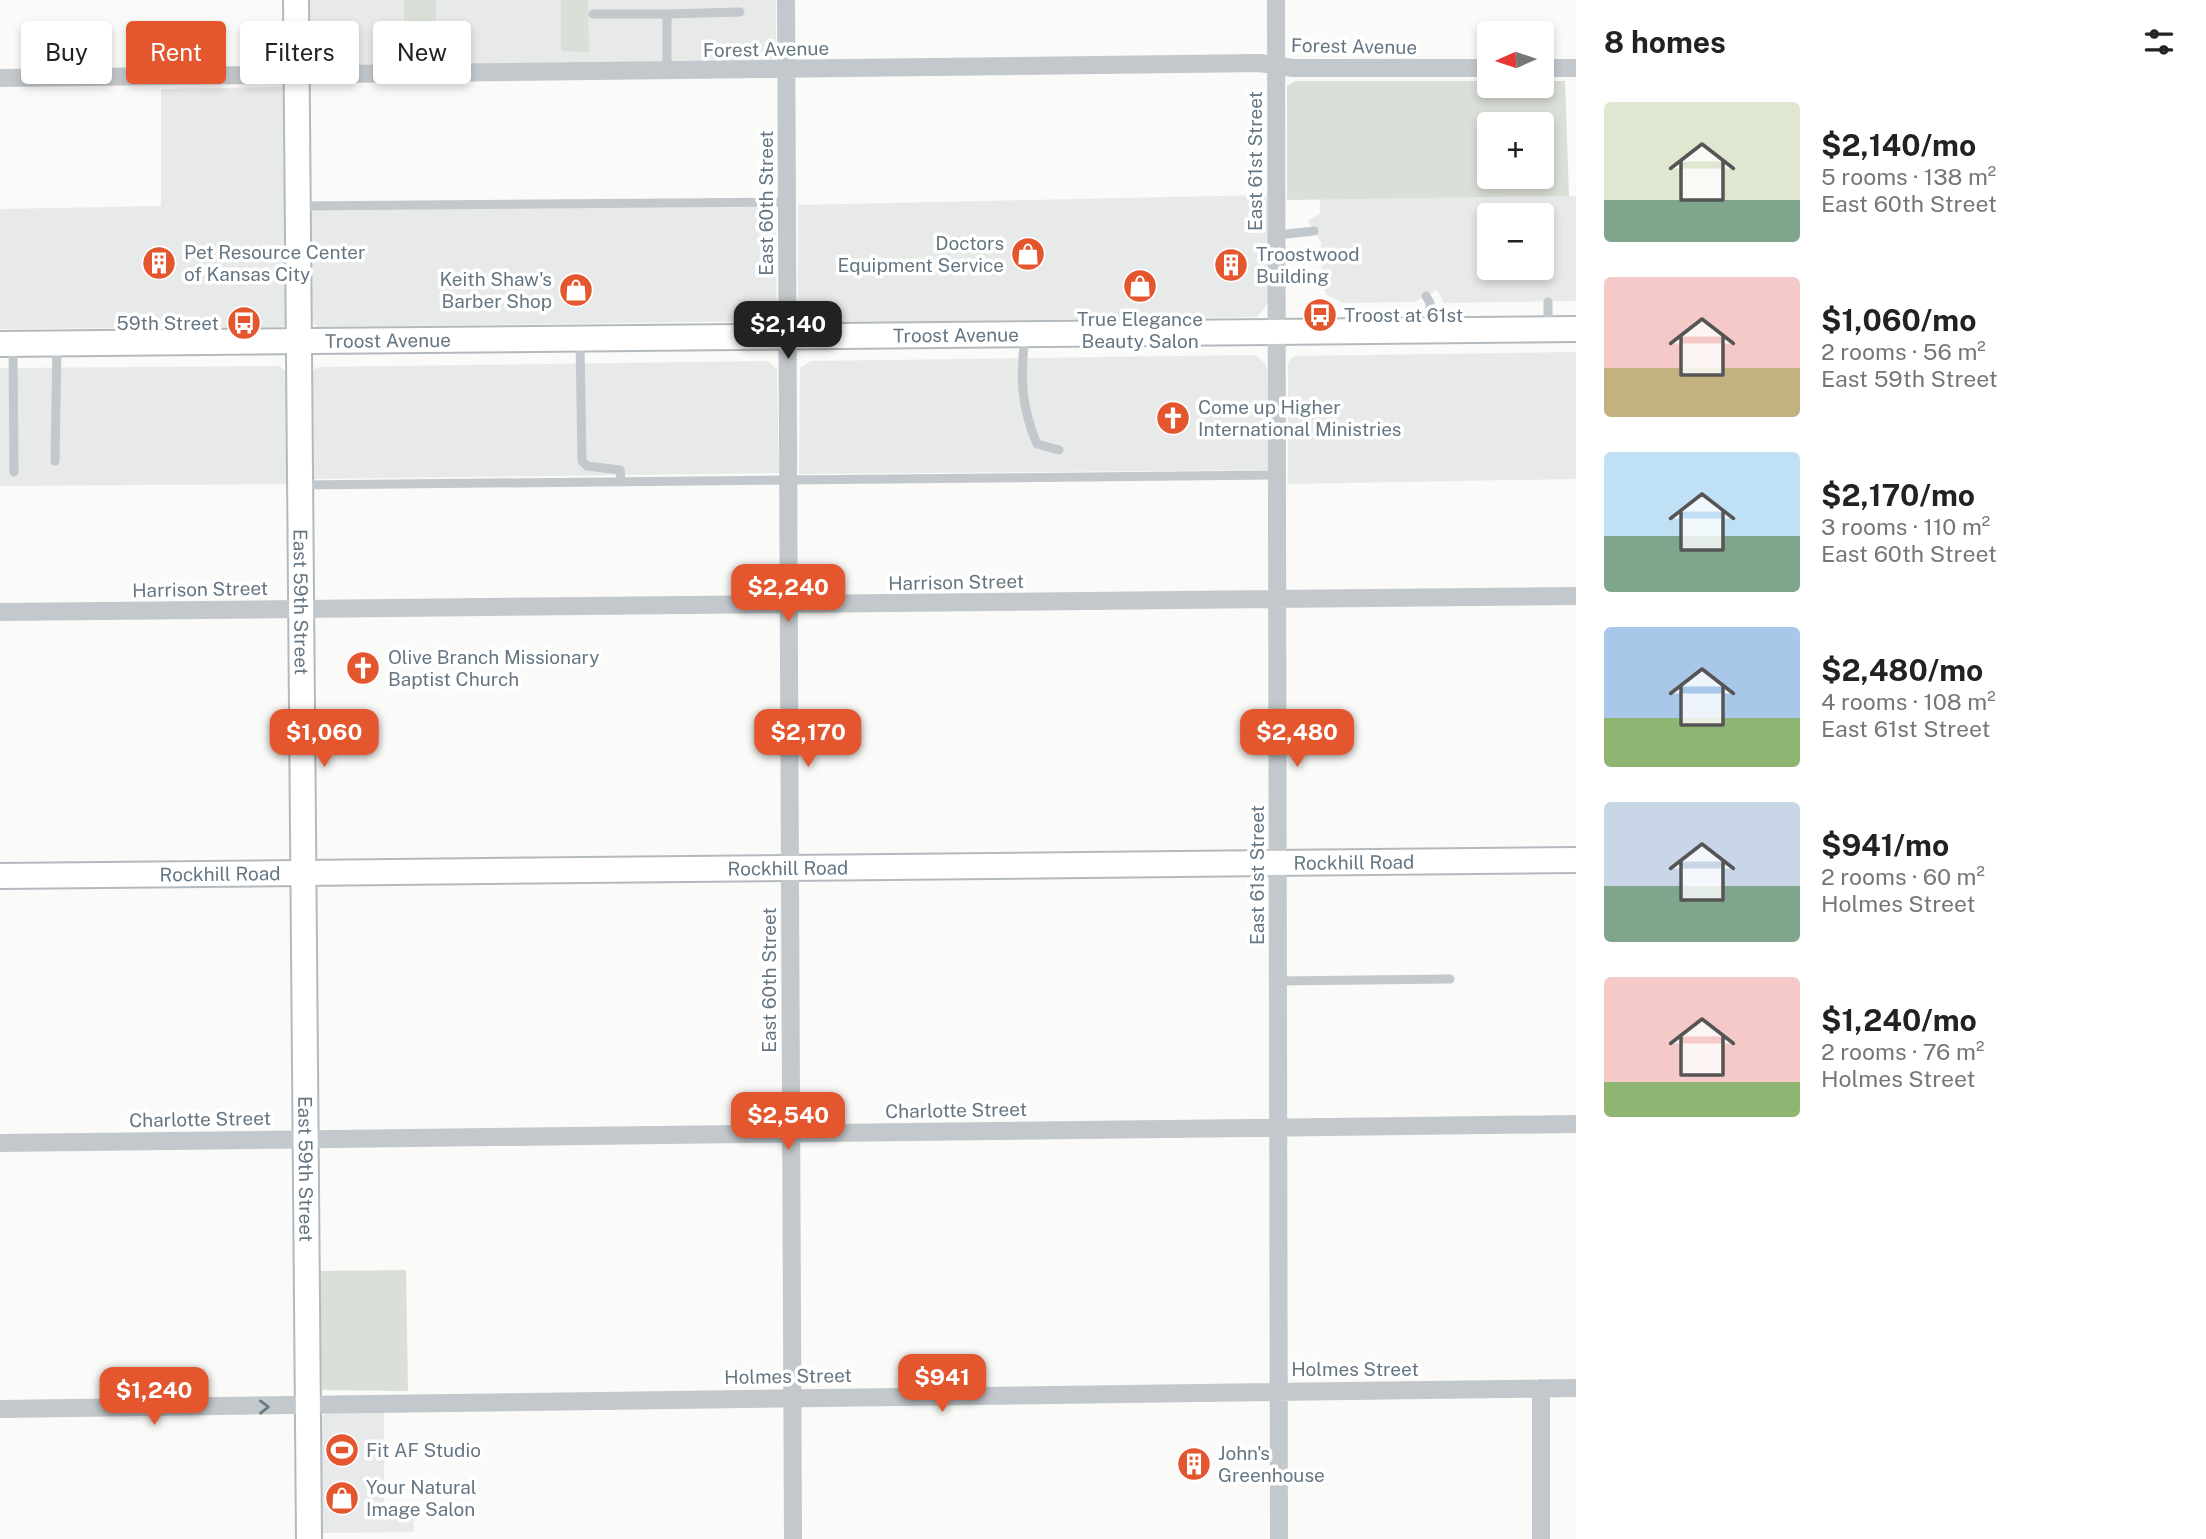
<!DOCTYPE html>
<meta charset="utf-8">
<style>
:root{--surface:#fff;--page:#f6f6f6;--text:#222;--muted:#767676;--accent:#e4572e}
body{margin:0;font-family:"Public Sans",sans-serif;background:var(--page);color:var(--text);height:100vh;display:flex;flex-direction:column;font-size:26px;white-space:nowrap}
*{box-sizing:border-box;margin:0}
p{font-size:23px;color:var(--muted)}
.icon{flex:none;width:38px;height:38px;fill:none;stroke:currentColor;stroke-width:2;stroke-linecap:round;stroke-linejoin:round}
.map{position:relative;flex:1;overflow:hidden}
.sheet{display:flex;flex-direction:column;background:var(--surface);width:630px}
.sheet>*{flex:none}
.banner{position:absolute;left:21px;top:21px;width:665px;height:63px;display:flex;gap:14px}
.needle{width:46px;rotate:267deg}
.tools{position:absolute;left:1477px;top:21px;display:grid;gap:14px}
.tools a{display:grid;place-items:center;width:77px;height:77px;border-radius:7px;background:var(--surface);box-shadow:0 4px 10px #0003;font-size:35px}
.price{position:absolute;translate:-50% -60px;padding:0 16px;border-radius:14px;background:var(--accent);color:#fff;font-size:23px;line-height:46px;filter:drop-shadow(0 2px 4px #0008)}
.price::after{content:'';position:absolute;left:50%;top:42px;width:21px;height:16px;margin-left:-10px;background:inherit;clip-path:polygon(0 0,100% 0,50% 100%)}
.price.selected{background:#222;color:#fff}
ul{padding:0;list-style:none}
li{display:flex;align-items:center;gap:21px;height:175px;padding:0 28px}
li span{display:grid;place-items:center;flex:none;width:196px;height:140px;border-radius:7px;color:#555}
li>.icon{margin-inline-start:auto}
span .icon{width:84px;height:84px;fill:#fffc;stroke-width:1}
li b{font-size:30px}
h2{display:flex;justify-content:space-between;align-items:center;height:84px;padding:0 28px;font-size:30px}
.chip{padding:0 24px;border-radius:7px;background:var(--surface);box-shadow:0 4px 10px #0003;font-size:24px;line-height:63px}
.chip.selected{background:var(--accent);color:#fff}
main{display:flex;flex:1;min-height:0}
.map>svg:first-child{display:block}
.built{fill:#e8e9e9;fill-rule:evenodd}
.green{fill:#dadfd7;fill-rule:evenodd}
.lines{fill:none;stroke-linecap:round;stroke-linejoin:round}
.secondary-casing{stroke:#b3babf;stroke-width:28}
.lane{stroke:#c3c8cc;stroke-width:9}
.street{stroke:#c3c8cc;stroke-width:18}
.secondary{stroke:#fff;stroke-width:24}
.oneway{stroke:#6a7a87}
.labels{text-anchor:middle;stroke-width:7;stroke-linejoin:round;paint-order:stroke}
.street-label{font-size:19px;fill:#657683;stroke:#fff}
.poi-label{font-size:19px;fill:#657683;stroke:#fff;text-anchor:start}
</style>
<main>
<div class="map">
<svg width="1576" height="1539" viewBox="0 0 1576 1539">
<rect width="100%" height="100%" fill="#fafaf8"/>
<path class="built" d="M308,0H776V62L308,67Z
M284,87L287,90L286,324L281,327L0,329V209L161,206V89Z
M1267,195L1268,303L1257,317L812,323L805,321L798,305V205Z
M1576,196V301L1444,303L1437,290L1414,302L1343,303L1327,295L1322,287L1321,242L1308,221L1320,213V199ZM1489,215H1542V268H1489Z
M775,207L777,312L767,321L317,327L310,318L309,209Z
M1576,352V479L1288,484V365L1290,359L1296,356Z
M1255,355L1265,363L1267,370L1268,470L799,474L800,368L811,361Z
M767,361L777,369L779,473L312,479L310,375L313,370L319,367Z
M280,366L287,373L289,484L0,486V368Z
M384,1409V1509H413L414,1532L322,1533V1417L326,1412Z"/>
<path class="green" d="M404,0H436V47H392V22L404,21Z
M561,0H588L589,52L561,51Z
M1295,81H1489V86H1542V81H1565L1569,196L1287,200V86ZM1542,124V177H1489V124Z
M406,1270L408,1391L322,1390L318,1271Z"/>
<g class="lines">
<g class="secondary-casing">
<g id="secondary">
<path id="s1" d="M296,0L309,1539"/>
<path id="s2" d="M0,344L1576,329"/>
<path id="s3" d="M0,876L1576,860"/>
</g>
</g>
<path class="lane" d="M593,14H667V71
M667,14L740,12
M299,206L787,202
M1277,235L1314,231
M1426,296L1430,303L1429,329
M1548,302V327
M1025,337C1020,376 1021,407 1037,444L1059,450
M580,341L582,461L587,466L620,470L621,480
M13,346L14,472
M55,461L57,345
M303,485L1277,475
M1278,981L1450,979"/>
<path class="street" d="M786,0L793,1539
M1276,0L1279,1539
M1542,68H1576
M0,78L1260,63L1293,68H1489
M0,612L1576,596
M0,1143L1576,1124
M1541,1388V1539
M0,1409L1576,1388"/>
<use href="#secondary" class="secondary"/>
</g>
<defs><path id="oneway-chevron" d="M-2-3.5L2.5 0L-2 3.5" fill="none" stroke-width="1.6" stroke-linecap="round" stroke-linejoin="round" transform="scale(1.75)"/></defs>
<use class="oneway" href="#oneway-chevron" transform="translate(264 1407) rotate(-1)"/>
<defs>
<g id="shop-disc" transform="scale(1.75)"><circle r="9.5" fill="#e4572e" stroke="#fff"/><path d="M-5-2.5h2.3a2.7 3.5 0 0 1 5.4 0H5L5.5 6h-11ZM-1.5-2.5h3a1.5 2.3 0 0 0-3 0Z" fill="#fff"/></g>
<g id="building-disc" transform="scale(1.75)"><circle r="9.5" fill="#e4572e" stroke="#fff"/><path d="M-4-6H4V6H1V3H-1V6H-4ZM-2.5-4.3h1.7v1.8h-1.7ZM.8-4.3h1.7v1.8H.8ZM-2.5-1h1.7V.8h-1.7ZM.8-1h1.7V.8H.8Z" fill="#fff"/></g>
<g id="bus-disc" transform="scale(1.75)"><circle r="9.5" fill="#e4572e" stroke="#fff"/><path d="M-5-6H5V4H4V6H2V4H-2V6H-4V4H-5ZM-3.5-4V0h7V-4ZM-3.5 1.2v1.5H-2V1.2ZM2 1.2v1.5H3.5V1.2Z" fill="#fff"/></g>
<g id="church-disc" transform="scale(1.75)"><circle r="9.5" fill="#e4572e" stroke="#fff"/><path d="M-1.2-6h2.4v3.5h3.3v2.4h-3.3V6h-2.4V-.1h-3.3v-2.4h3.3Z" fill="#fff"/></g>
<g id="stadium-disc" transform="scale(1.75)"><circle r="9.5" fill="#e4572e" stroke="#fff"/><path d="M0-5a6.5 5 0 1 0 0 10a6.5 5 0 1 0 0-10ZM-3.5-1.8h7v3.6h-7Z" fill="#fff"/></g>
</defs>
<g fill-rule="evenodd">
<use href="#shop-disc" x="1028" y="254"/>
<use href="#building-disc" x="159" y="263"/>
<use href="#building-disc" x="1231" y="265"/>
<use href="#shop-disc" x="1140" y="286"/>
<use href="#shop-disc" x="576" y="290"/>
<use href="#bus-disc" x="1320" y="315"/>
<use href="#bus-disc" x="244" y="323"/>
<use href="#church-disc" x="1173" y="418"/>
<use href="#church-disc" x="363" y="668"/>
<use href="#stadium-disc" x="342" y="1450"/>
<use href="#building-disc" x="1194" y="1464"/>
<use href="#shop-disc" x="342" y="1498"/>
</g>
<g class="labels">
<g class="street-label">
<text transform="translate(1354 46) rotate(1)" y="7">Forest Avenue</text>
<text transform="translate(766 49) rotate(-1)" y="7">Forest Avenue</text>
<text transform="translate(1255 161) rotate(-90)" y="7">East 61st Street</text>
<text transform="translate(766 203) rotate(-90)" y="7">East 60th Street</text>
<text dy="7" stroke="none"><textPath href="#s2" startOffset="956">Troost Avenue</textPath></text>
<text dy="7" stroke="none"><textPath href="#s2" startOffset="388">Troost Avenue</textPath></text>
<text transform="translate(956 582) rotate(-1)" y="7">Harrison Street</text>
<text transform="translate(200 589) rotate(-1)" y="7">Harrison Street</text>
<text dy="7" stroke="none"><textPath href="#s1" startOffset="602">East 59th Street</textPath></text>
<text dy="7" stroke="none"><textPath href="#s3" startOffset="1354">Rockhill Road</textPath></text>
<text dy="7" stroke="none"><textPath href="#s3" startOffset="788">Rockhill Road</textPath></text>
<text dy="7" stroke="none"><textPath href="#s3" startOffset="220">Rockhill Road</textPath></text>
<text transform="translate(1257 875) rotate(-90)" y="7">East 61st Street</text>
<text transform="translate(769 980) rotate(-90)" y="7">East 60th Street</text>
<text transform="translate(956 1110) rotate(-1)" y="7">Charlotte Street</text>
<text transform="translate(200 1119) rotate(-1)" y="7">Charlotte Street</text>
<text dy="7" stroke="none"><textPath href="#s1" startOffset="1169">East 59th Street</textPath></text>
<text x="1355" y="1376">Holmes Street</text>
<text transform="translate(788 1376) rotate(-1)" y="7">Holmes Street</text>
</g>
<g class="poi-label">
<text x="1004" y="250" text-anchor="end">Doctors<tspan x="1004" dy="22">Equipment Service</tspan></text>
<text x="184" y="259">Pet Resource Center<tspan x="184" dy="22">of Kansas City</tspan></text>
<text x="1256" y="261">Troostwood<tspan x="1256" dy="22">Building</tspan></text>
<text x="552" y="286" text-anchor="end">Keith Shaw's<tspan x="552" dy="22">Barber Shop</tspan></text>
<text x="1344" y="322">Troost at 61st</text>
<text x="1140" y="326" text-anchor="middle">True Elegance<tspan x="1140" dy="22">Beauty Salon</tspan></text>
<text x="219" y="330" text-anchor="end">59th Street</text>
<text x="1198" y="414">Come up Higher<tspan x="1198" dy="22">International Ministries</tspan></text>
<text x="388" y="664">Olive Branch Missionary<tspan x="388" dy="22">Baptist Church</tspan></text>
<text x="366" y="1457">Fit AF Studio</text>
<text x="1218" y="1460">John's<tspan x="1218" dy="22">Greenhouse</tspan></text>
<text x="366" y="1494">Your Natural<tspan x="366" dy="22">Image Salon</tspan></text>
</g>
</g>
</svg>
<div class="tools">
<a><svg class="needle" viewBox="-14 -14 28 28"><path d="M0-13l5 13h-10z" fill="#e53935"/><path d="M0 13l5-13h-10z" fill="#767676"/></svg></a>
<a>+</a>
<a>−</a>
</div>
<b class="price selected" style="left:788px;top:361px">$2,140</b>
<b class="price" style="left:788px;top:624px">$2,240</b>
<b class="price" style="left:324px;top:769px">$1,060</b>
<b class="price" style="left:808px;top:769px">$2,170</b>
<b class="price" style="left:1297px;top:769px">$2,480</b>
<b class="price" style="left:788px;top:1152px">$2,540</b>
<b class="price" style="left:942px;top:1414px">$941</b>
<b class="price" style="left:154px;top:1427px">$1,240</b>
<div class="banner">
<a class="chip">Buy</a>
<a class="chip selected">Rent</a>
<a class="chip">Filters</a>
<a class="chip">New</a>
</div>
</div>
<section class="sheet">
<h2>8 homes<svg class="icon" aria-label="filters" viewBox="0 0 24 24"><path d="M4 7h16M4 17h16"/><circle cx="9" cy="7" r="2"/><circle cx="15" cy="17" r="2"/></svg></h2>
<ul>
<li><span style="background:linear-gradient(#dfe7d0 70%,#7fa58c 0)"><svg class="icon" aria-label="home" viewBox="0 0 24 24"><path d="M3 11l9-7 9 7M6 9v11h12V9"/></svg></span><div><b>$2,140/mo</b><p>5 rooms · 138 m²</p><p>East 60th Street</p></div></li>
<li><span style="background:linear-gradient(#f6c9c9 65%,#c2b280 0)"><svg class="icon" aria-label="home" viewBox="0 0 24 24"><path d="M3 11l9-7 9 7M6 9v11h12V9"/></svg></span><div><b>$1,060/mo</b><p>2 rooms · 56 m²</p><p>East 59th Street</p></div></li>
<li><span style="background:linear-gradient(#bfe0f5 60%,#7fa58c 0)"><svg class="icon" aria-label="home" viewBox="0 0 24 24"><path d="M3 11l9-7 9 7M6 9v11h12V9"/></svg></span><div><b>$2,170/mo</b><p>3 rooms · 110 m²</p><p>East 60th Street</p></div></li>
<li><span style="background:linear-gradient(#a9c7e8 65%,#8fb573 0)"><svg class="icon" aria-label="home" viewBox="0 0 24 24"><path d="M3 11l9-7 9 7M6 9v11h12V9"/></svg></span><div><b>$2,480/mo</b><p>4 rooms · 108 m²</p><p>East 61st Street</p></div></li>
<li><span style="background:linear-gradient(#c9d6e8 60%,#7fa58c 0)"><svg class="icon" aria-label="home" viewBox="0 0 24 24"><path d="M3 11l9-7 9 7M6 9v11h12V9"/></svg></span><div><b>$941/mo</b><p>2 rooms · 60 m²</p><p>Holmes Street</p></div></li>
<li><span style="background:linear-gradient(#f6c9c9 75%,#8fb573 0)"><svg class="icon" aria-label="home" viewBox="0 0 24 24"><path d="M3 11l9-7 9 7M6 9v11h12V9"/></svg></span><div><b>$1,240/mo</b><p>2 rooms · 76 m²</p><p>Holmes Street</p></div></li>
</ul>
</section>
</main>
